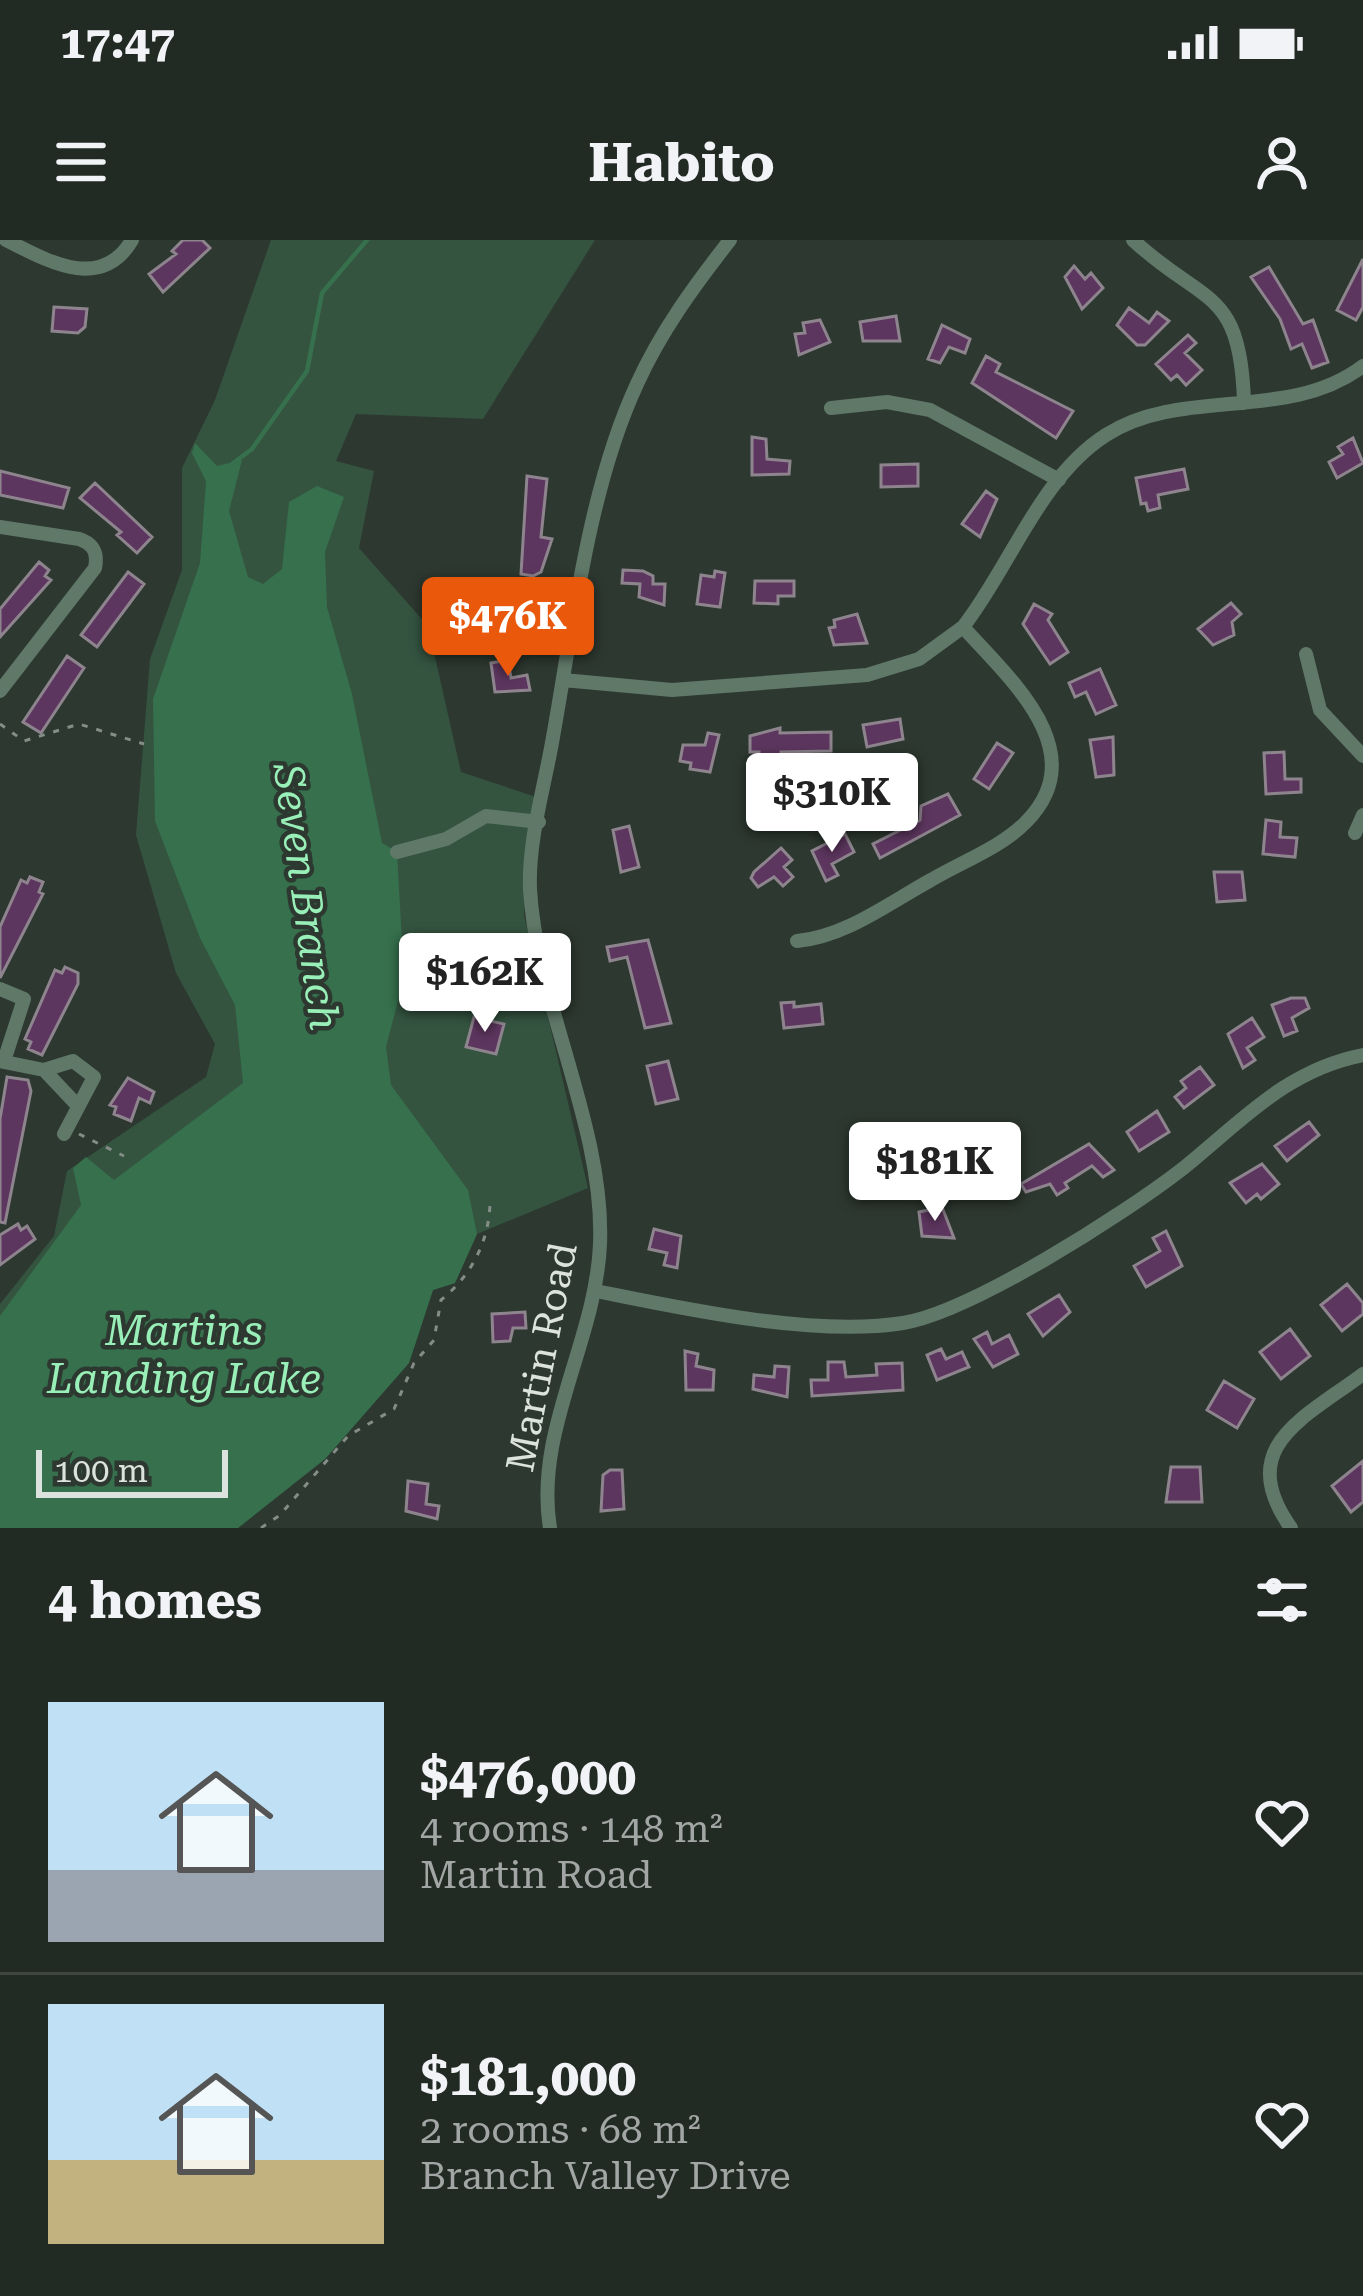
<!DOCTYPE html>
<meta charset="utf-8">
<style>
:root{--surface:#222a24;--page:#2a322c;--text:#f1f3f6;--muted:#a2a7a6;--line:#3f4641;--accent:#ea580c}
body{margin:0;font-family:"Roboto Serif",serif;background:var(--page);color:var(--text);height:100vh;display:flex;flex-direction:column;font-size:45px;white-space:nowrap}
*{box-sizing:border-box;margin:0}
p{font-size:39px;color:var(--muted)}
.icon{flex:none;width:66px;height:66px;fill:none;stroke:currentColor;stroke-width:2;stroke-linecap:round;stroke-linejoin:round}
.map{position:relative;height:1288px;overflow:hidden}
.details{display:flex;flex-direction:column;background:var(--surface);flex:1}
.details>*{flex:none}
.scale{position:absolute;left:36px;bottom:30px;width:192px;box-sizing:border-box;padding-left:12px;border:6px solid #dce3de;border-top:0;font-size:33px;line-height:42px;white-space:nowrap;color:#dce3de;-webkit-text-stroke:9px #2d3830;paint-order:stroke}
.price{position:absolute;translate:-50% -102px;padding:0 27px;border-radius:12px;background:#fff;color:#222;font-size:39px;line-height:78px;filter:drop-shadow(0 3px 6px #0008)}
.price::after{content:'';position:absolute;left:50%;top:72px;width:36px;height:27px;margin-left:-18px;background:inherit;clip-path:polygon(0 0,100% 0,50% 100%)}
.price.current{background:var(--accent);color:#fff}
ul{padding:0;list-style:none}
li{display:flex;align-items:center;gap:36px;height:300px;padding:0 48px}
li+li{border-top:3px solid var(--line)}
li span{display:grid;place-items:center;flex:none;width:336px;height:240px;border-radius:0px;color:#555}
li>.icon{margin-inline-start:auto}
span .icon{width:144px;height:144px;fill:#fffc;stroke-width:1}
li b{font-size:51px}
h2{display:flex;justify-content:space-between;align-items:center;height:144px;padding:0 48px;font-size:51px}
.status{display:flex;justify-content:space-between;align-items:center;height:84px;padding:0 60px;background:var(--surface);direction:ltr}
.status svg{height:33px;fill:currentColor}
header{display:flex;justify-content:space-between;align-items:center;height:156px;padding:0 48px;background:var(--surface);font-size:54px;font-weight:700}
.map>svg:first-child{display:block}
.green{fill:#345440}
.water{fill:#36704d}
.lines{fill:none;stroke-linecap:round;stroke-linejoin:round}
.stream{stroke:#36704d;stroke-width:4.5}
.building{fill:#5d365f;stroke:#8e848e;stroke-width:3}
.path{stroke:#848d87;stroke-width:3;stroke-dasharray:6 9;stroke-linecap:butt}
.minor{stroke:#607868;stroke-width:14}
.labels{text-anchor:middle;stroke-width:9;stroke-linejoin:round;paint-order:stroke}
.street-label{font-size:39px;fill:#dce3de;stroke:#2d3830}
.water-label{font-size:42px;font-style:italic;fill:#99efb8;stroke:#2d3830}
</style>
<div class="status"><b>17:47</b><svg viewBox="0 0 49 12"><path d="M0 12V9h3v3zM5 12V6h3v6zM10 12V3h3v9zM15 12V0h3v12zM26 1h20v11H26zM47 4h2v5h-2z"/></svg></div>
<header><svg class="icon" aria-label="menu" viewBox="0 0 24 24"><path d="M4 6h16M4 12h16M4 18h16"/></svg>Habito<svg class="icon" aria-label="person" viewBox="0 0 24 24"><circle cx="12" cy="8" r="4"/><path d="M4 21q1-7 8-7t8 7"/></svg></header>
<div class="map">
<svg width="1363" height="1288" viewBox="0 0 1363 1288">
<rect width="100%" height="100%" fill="#2d3830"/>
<path class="green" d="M271,0H595L483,179L356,174L336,221L374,231L359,308L428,386L461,532L539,558L525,608L524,675L588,948L477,994L455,1043L433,1050L409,1123L325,1219L238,1288H0V1064L54,996L67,931L206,837L215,804L176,733L136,595L150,419L182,330V228L215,160Z"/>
<path class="water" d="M195,203L217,226L242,220L229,271L248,337L263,344L282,329L289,262L317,246L344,257L325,312L327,367L352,454L382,603L397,612L404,738L386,807L391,845L468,950L477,994L455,1043L433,1050L409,1123L325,1219L238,1288H0V1076L81,965L73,928L86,917L114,940L243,843L235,765L200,698L155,581L153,459L200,323L206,241L192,213Z"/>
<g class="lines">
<path class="stream" d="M232,224L252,209L307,131L322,53L367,0"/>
</g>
<path class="building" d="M183,0H202L210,8L163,52L149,34L176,14L172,11Z
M1363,19V67L1356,80L1337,70Z
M1074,26L1085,39L1091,33L1103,48L1082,69L1065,37Z
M1269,27L1303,84L1313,80L1328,122L1312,128L1302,104L1291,109L1280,79L1251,37Z
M54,67L87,69L85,87L78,93L52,91Z
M1129,68L1149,83L1157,72L1169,81L1145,105H1137L1117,85Z
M896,76L900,101H863L860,82Z
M820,80L830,102L799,115L795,94L805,93L803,83Z
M942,85L970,99L965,113L949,107L940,123L928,119Z
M1188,95L1196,103L1185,113L1202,130L1186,145L1177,135L1171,140L1156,124Z
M986,116L1000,124L996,132L1073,171L1056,198L972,143Z
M752,197L766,199L767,219L790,221L789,234L752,235Z
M1353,198L1363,223L1337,238L1329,222L1343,214L1338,207Z
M918,224V246L881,247V225Z
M1184,229L1188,249L1158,255L1160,268L1148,271L1146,263L1141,264L1136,238Z
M0,231L69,248L63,268L0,255Z
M527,236L547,239L541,297L552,299L541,332L533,336L521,334Z
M95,243L152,297L137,313L117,295L121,292L80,258Z
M986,251L997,259L980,297L962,284Z
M39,322L49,330L45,336L51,340L0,397V369Z
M623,330L643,331L653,336V344H665L664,365L639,357L640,344L622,343Z
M715,331L725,333L720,367L697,364L701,335L714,337Z
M128,332L144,344L97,407L81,395Z
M755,341H794V356H778V364L754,363Z
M1231,363L1241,374L1232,382L1234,395L1213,405L1198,389Z
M1034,364L1052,374L1048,380L1068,412L1050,424L1023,384Z
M857,374L867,403L834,405L829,388L835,387L834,380Z
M67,416L84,428L41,493L23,482Z
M508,420L511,438L527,435L530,450L495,452L491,423Z
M1100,429L1116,465L1096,474L1086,452L1075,457L1069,443Z
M900,479L903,499L867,507L863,485Z
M780,488V493L831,492V511L781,512V518H759V512H750V496Z
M708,493L719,495L710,532L690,529L691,523L680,521L683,505H705Z
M1113,497L1114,535L1096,537L1090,500Z
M997,503L1013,513L989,549L974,539Z
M1284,512L1285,539H1301V552L1266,554L1264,513Z
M948,554L960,575L880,618L873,604L920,580L921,566Z
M1266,580L1281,582L1280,597L1297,598L1295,617L1263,614Z
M629,586L639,627L621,632L613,590Z
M845,594L854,612L832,624L838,635L826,641L812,611Z
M781,608L792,620L784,627L793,637L783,646L774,637L758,647L751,638L754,632Z
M1214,632H1242L1245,660L1217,662Z
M30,637L43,642L39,652L43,654L0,738V687L21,640L27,643Z
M648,700L671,783L645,788L627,717L610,721L607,707Z
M65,727L78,733V744L42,815L28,809L31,802L25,799L55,730L62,733Z
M1291,758H1305L1309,768L1292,778L1297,791L1284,796L1272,765Z
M794,762V767L821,764L823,784L784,788L781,763Z
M474,777L504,784L496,814L466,807Z
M1252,778L1264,797L1247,808L1255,820L1243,828L1228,794Z
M668,821L678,859L656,864L647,826Z
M1200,827L1214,845L1184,868L1175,857L1186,848L1181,841Z
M7,837L28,840L31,851L5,983L0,982V879Z
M128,838L154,852L150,863L139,858L131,881L114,874L116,867L110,865Z
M1157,871L1169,892L1139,911L1127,892Z
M1309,882L1319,895L1287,921L1275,906Z
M1089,904L1114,930L1103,937L1092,926L1065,943L1068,948L1057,955L1050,944L1026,952L1021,944Z
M1262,924L1279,944L1261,959L1257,954L1246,963L1230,943Z
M942,967L954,998L922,996L919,972Z
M18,984L21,990L27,986L35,999L0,1025V995Z
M654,989L681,996L677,1028L664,1025L667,1013L649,1009Z
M1166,991L1182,1026L1146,1047L1134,1026L1160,1011L1153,998Z
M1347,1044L1363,1063V1074L1342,1091L1321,1065Z
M1059,1055L1070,1072L1043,1096L1028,1074Z
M525,1072L526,1088H513L510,1101L493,1102L492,1074Z
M1290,1089L1310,1116L1281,1139L1260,1112Z
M987,1092L992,1104L1009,1095L1018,1114L993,1127L974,1099Z
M941,1109L946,1119L962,1112L969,1127L937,1140L927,1115Z
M685,1111L698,1114L696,1126L714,1130L713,1150H686Z
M828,1122H844L846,1137L877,1135L876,1124L902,1123L903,1150L812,1156L811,1140H828Z
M775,1126L789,1127L787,1157L753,1149L754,1135L774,1137Z
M1224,1141L1254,1159L1237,1188L1207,1170Z
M1363,1221V1262L1351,1272L1332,1246Z
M1171,1227H1200L1202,1262H1166Z
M610,1230H622L624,1269L601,1271L603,1235Z
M408,1241L428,1244L426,1264L439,1266L437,1279L406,1271Z"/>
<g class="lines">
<path class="path" d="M0,484L24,501L79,484L144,504
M79,894L124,916
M261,1288L280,1275L348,1196L394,1169L414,1123L434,1100L441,1060C472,1035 489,1001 490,963"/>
<path class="minor" d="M6,0C46,20 101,53 132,0
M1133,0C1204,66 1241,47 1244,163
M831,168L887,162L930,170L1059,240
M0,287L79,299C94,304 98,313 95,328L0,451
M1306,414L1320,470L1363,516
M563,440L672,450L867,435L919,419L963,387C1010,327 1040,237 1106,195C1182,146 1288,183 1363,126
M1355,593L1363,575
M397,612L446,599L486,576L539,582
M797,701C845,697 889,663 931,640C961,622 1002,607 1026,582C1095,512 1009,438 963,387
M0,749L24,759L4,821
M0,821L44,830L73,821L94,837L64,894
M44,830L78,866
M596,1051C685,1069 814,1097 903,1083C971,1072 1124,974 1181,930C1240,883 1285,830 1363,815
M550,1288C534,1191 596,1101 600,1004C605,888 536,762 530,649C528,600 545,545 553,497C573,385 589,247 637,144C661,91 694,46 730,0
M1291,1288C1234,1207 1303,1179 1363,1134"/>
</g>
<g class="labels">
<g class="street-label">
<text transform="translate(541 1117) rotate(-79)" y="14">Martin Road</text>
</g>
<g class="water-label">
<text transform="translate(307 657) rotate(82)" y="15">Seven Branch</text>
<text x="184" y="1105">Martins<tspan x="184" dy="48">Landing Lake</tspan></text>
</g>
</g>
</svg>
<div class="scale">100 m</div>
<b class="price current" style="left:508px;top:439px">$476K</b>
<b class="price" style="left:832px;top:615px">$310K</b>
<b class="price" style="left:485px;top:795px">$162K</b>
<b class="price" style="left:935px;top:984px">$181K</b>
</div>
<section class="details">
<h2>4 homes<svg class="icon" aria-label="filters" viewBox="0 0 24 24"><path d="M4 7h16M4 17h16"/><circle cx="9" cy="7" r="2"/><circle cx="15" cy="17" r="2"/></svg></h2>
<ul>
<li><span style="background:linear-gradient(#bfe0f5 70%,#9aa5b1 0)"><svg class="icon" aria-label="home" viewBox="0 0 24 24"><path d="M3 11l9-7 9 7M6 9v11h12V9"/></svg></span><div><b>$476,000</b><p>4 rooms · 148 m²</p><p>Martin Road</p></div><svg class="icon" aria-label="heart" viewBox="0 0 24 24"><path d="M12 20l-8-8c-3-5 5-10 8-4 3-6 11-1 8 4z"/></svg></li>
<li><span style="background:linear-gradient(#bfe0f5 65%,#c2b280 0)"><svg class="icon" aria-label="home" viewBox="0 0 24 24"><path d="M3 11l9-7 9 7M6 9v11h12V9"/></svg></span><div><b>$181,000</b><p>2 rooms · 68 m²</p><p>Branch Valley Drive</p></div><svg class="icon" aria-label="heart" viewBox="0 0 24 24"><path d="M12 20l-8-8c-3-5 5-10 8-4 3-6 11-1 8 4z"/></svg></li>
</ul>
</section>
